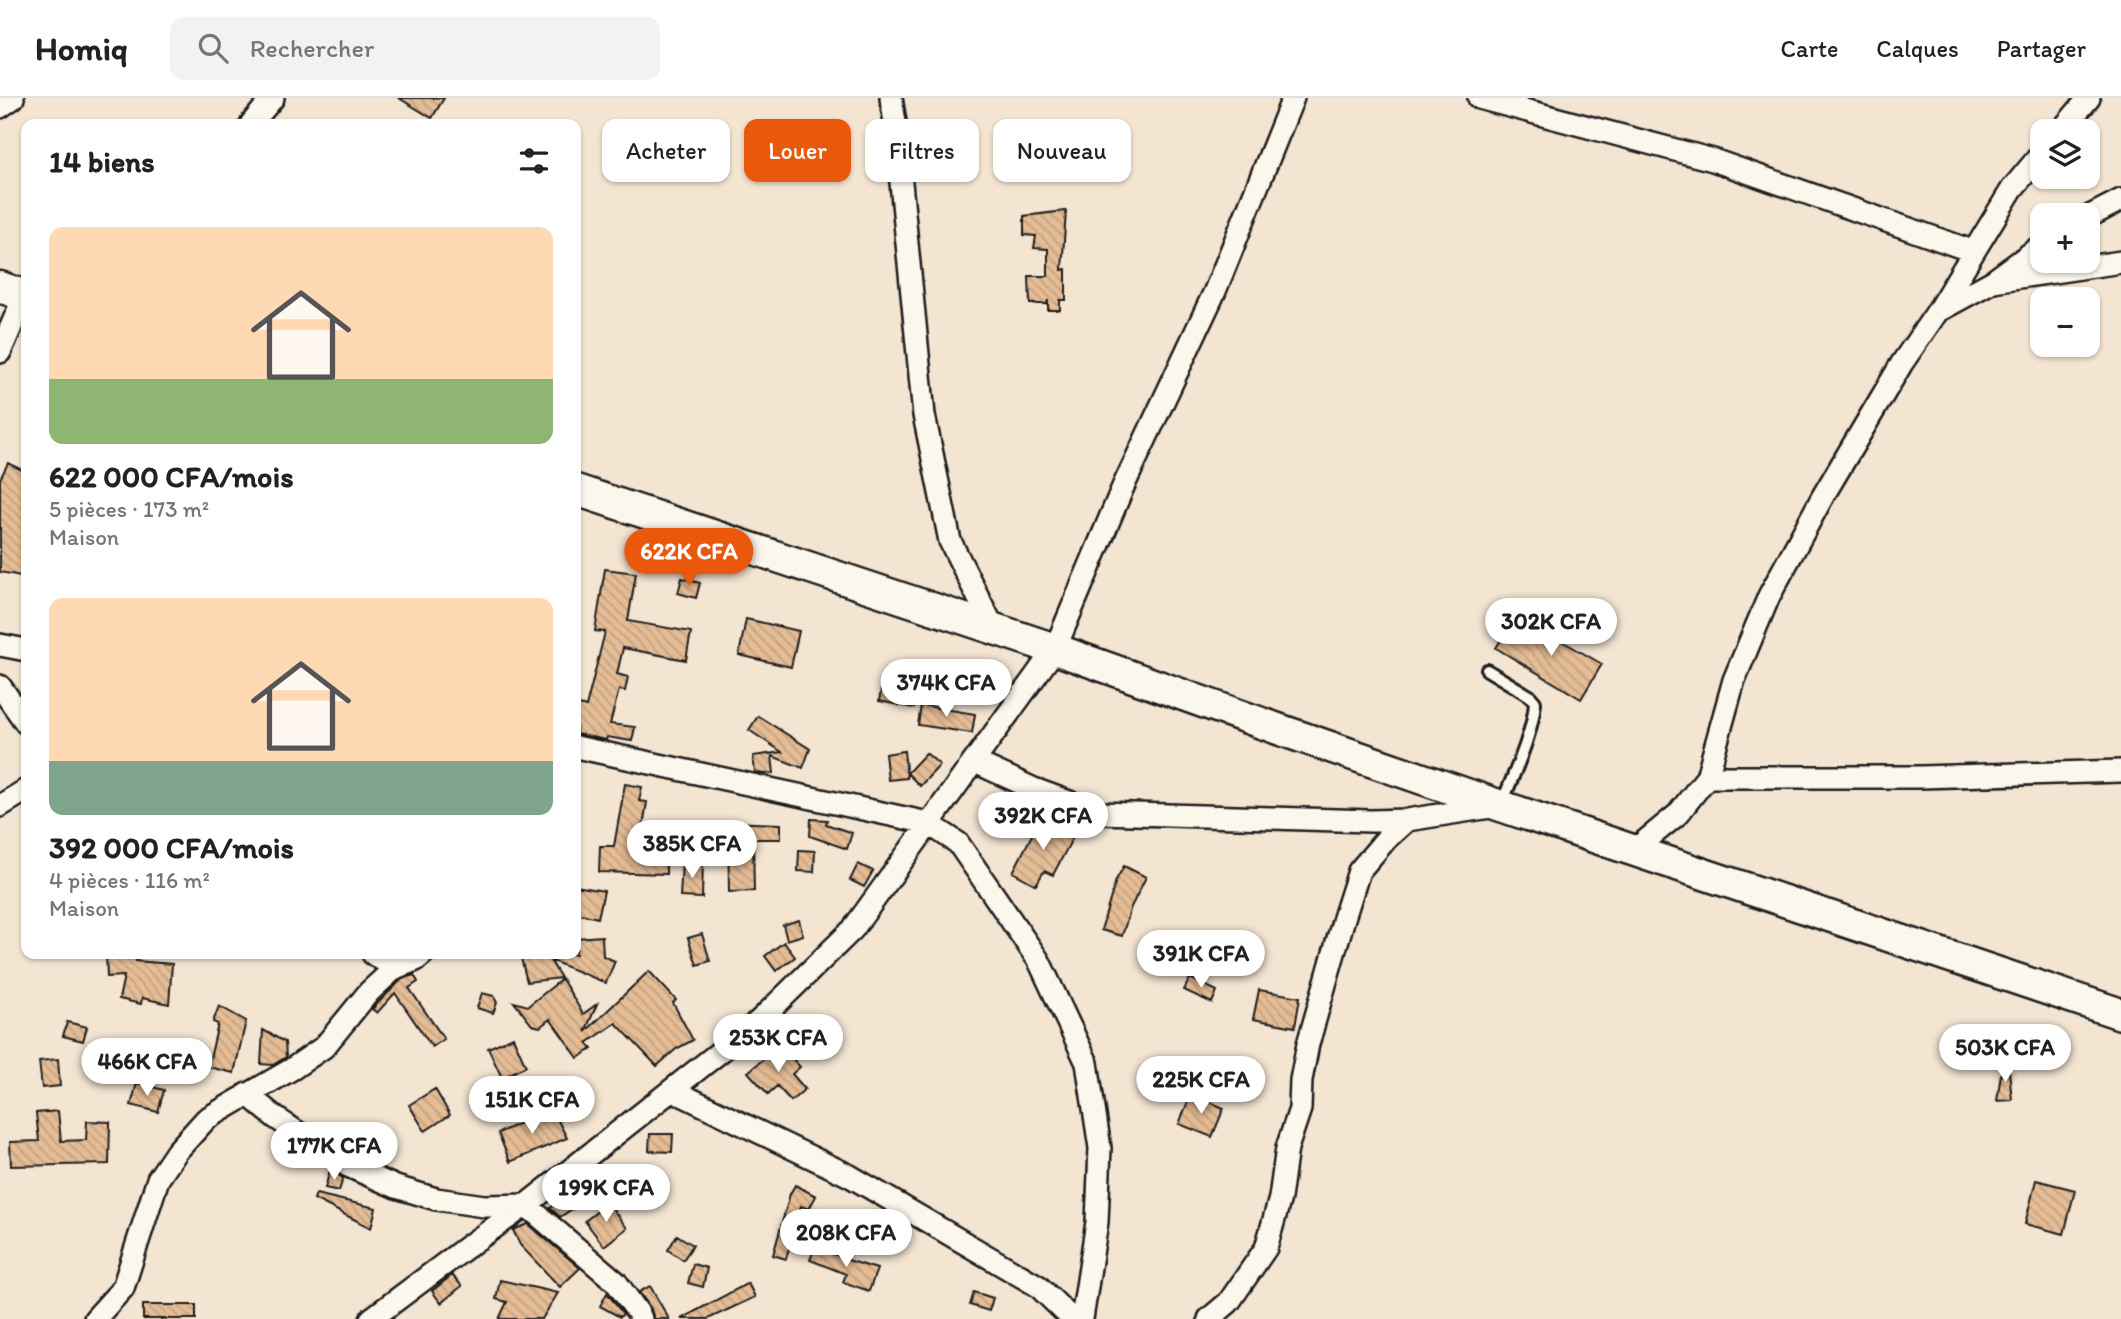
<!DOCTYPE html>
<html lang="fr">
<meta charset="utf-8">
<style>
:root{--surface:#fff;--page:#f2f2f2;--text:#222;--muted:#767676;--line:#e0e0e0;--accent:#ea580c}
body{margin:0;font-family:Itim,sans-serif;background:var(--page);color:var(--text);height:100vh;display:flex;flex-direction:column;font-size:26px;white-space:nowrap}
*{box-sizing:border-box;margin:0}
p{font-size:23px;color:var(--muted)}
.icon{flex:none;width:38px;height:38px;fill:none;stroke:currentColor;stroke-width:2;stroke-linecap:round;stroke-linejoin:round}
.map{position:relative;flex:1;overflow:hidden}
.sheet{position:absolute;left:21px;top:21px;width:560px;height:840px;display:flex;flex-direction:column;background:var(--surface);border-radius:14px;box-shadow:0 2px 5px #0004}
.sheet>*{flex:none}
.hud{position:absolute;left:602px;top:21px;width:665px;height:63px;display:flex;gap:14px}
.controls{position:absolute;left:2030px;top:21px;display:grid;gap:14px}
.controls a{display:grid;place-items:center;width:70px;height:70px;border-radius:14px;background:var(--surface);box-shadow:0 2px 5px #0004;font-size:35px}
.price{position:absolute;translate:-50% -60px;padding:0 16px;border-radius:24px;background:#fff;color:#222;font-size:23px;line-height:46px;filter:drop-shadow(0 2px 4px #0008)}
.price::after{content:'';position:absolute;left:50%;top:42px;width:21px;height:16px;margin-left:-10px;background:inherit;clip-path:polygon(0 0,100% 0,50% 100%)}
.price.active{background:var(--accent);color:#fff}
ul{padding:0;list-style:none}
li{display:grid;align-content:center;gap:14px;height:371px;padding:0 28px}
li span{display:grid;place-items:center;height:217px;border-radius:14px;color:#555}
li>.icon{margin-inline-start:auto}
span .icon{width:126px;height:126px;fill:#fffc;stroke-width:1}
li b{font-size:30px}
h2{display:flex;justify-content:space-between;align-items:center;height:84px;padding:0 28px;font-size:30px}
.chip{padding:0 24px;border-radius:14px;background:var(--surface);box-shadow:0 2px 5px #0004;font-size:24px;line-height:63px}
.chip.active{background:var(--accent);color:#fff}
header{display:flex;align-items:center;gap:42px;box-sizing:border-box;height:98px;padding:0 35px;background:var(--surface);border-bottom:2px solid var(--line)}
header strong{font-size:33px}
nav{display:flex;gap:38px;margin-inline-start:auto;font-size:24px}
.search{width:490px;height:63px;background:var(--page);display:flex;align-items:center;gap:18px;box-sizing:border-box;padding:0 24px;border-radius:14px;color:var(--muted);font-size:26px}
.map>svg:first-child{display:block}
.building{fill:url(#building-back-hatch);stroke:#1c1c1c;stroke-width:2}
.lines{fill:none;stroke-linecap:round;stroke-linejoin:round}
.service-casing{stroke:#1c1c1c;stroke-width:16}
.minor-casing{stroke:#1c1c1c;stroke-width:26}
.secondary-casing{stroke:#1c1c1c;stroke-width:35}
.service{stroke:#fbf7ec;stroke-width:10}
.minor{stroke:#fbf7ec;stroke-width:21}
.secondary{stroke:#fbf7ec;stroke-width:30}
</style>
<header>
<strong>Homiq</strong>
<div class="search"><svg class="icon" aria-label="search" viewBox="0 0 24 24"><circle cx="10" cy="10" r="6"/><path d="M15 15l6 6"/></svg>Rechercher</div>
<nav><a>Carte</a><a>Calques</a><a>Partager</a></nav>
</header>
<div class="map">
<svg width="2121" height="1221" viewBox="0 0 2121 1221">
<defs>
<pattern id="building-back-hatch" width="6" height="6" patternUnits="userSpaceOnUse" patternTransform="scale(1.75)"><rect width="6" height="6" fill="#e4bc95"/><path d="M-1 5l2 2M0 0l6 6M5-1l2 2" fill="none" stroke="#c3a180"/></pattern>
</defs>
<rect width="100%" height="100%" fill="#f4e5d2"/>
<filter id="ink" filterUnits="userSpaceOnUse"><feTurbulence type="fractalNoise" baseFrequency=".0143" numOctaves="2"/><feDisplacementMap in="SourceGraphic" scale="14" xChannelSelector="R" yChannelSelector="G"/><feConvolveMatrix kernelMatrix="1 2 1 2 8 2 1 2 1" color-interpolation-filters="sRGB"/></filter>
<g filter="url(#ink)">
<path class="building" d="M399,0H444L432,20Z
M1066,113L1062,172L1066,171V202H1060V212H1048V202L1047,206H1030L1029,178H1048V151L1034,150L1036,138L1024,137V118Z
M8,365L26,374V479L0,474V381Z
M605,471L636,475L628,523L691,534L686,562L623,550L617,576L628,579L625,593L619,592L610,626L635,629L632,643L607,639L606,642L576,636V606L586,609L605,534L595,533Z
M682,480L700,485L696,500L678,495Z
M746,521L799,533L791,569L739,557Z
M1527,523L1602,566L1581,601L1496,550L1509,529L1520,536Z
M885,572L906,576L904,582L919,585L914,610L879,603Z
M921,607L975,616L972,635L918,627Z
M758,618L810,651L803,670L772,658L774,675L763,676L755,674L753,658L782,654L749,632Z
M904,653L907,680L888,682L885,656Z
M926,655L940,667L920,688L907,675Z
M625,686L642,689L639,703L647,704L640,747L666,748V776L599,774L600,748H614Z
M811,721L827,722L826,726L852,735L847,751L810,738Z
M1040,721L1073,739L1053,777L1044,773L1036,787L1013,774Z
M728,724L781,726V741H753L754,793L729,794Z
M799,752L815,753L814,774L798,773Z
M703,763L702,800L680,799L682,764Z
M858,766L873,773L864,789L850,782Z
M1124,768L1146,779L1131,809L1122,838L1101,832L1116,782Z
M576,788L604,793L598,820L576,815Z
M799,822L803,837L787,842L783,827Z
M702,836L710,863L697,867L688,840Z
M602,838L603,858L615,863L606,885L550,862L561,880L527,884L520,856H576V840Z
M784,844L795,859L776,873L765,858Z
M106,856H128L137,857L136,863L172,866L169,906L142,900L141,906L119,901L124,878L107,879Z
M649,873L676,902L673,905L693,942L676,951L657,968L616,925L587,945L592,951L578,960L550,921L540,929L532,927L514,904L528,908L562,881L583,916L597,906L585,934Z
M414,877L418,884L409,890L444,941L432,949L395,895L377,915L372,911L402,881Z
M1190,880L1217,893L1212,905L1184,892Z
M1259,892L1300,899L1295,929L1253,921Z
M482,895L494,898L497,905L493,915L477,910Z
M219,908L246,923L234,975L208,969L218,926L213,924Z
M67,924L87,929L83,943L63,938Z
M263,932L285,944L286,959L273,967L261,966Z
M513,939L526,968L502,980L488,950Z
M780,947L800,969L792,976L805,991L791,1003L777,988L768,996L748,974Z
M58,961L60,988L42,990L39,963Z
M2003,962H2008L2012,1002L1997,1003Z
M137,985L164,992L158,1014L131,1007Z
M435,991L450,1017L425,1033L409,1007Z
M1191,996L1224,1010L1212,1039L1179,1026Z
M552,1011L567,1040L510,1064L498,1035Z
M58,1013L61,1043L86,1042L87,1023L110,1024L109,1066L11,1068L10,1044L39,1043L36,1015Z
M343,1030L354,1034L349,1053L338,1046Z
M650,1036H673L672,1054L649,1053Z
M330,1072L343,1080L339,1093L325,1090Z
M2036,1082L2075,1092L2064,1136L2025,1126Z
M795,1087L816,1098L809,1111L801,1108L786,1161L773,1157L790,1096Z
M316,1096L376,1110L371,1130L314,1101Z
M567,1098L575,1109L560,1119L550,1110Z
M608,1105L627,1130L604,1148L585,1123Z
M528,1126L580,1170L560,1189L520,1147L513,1132Z
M677,1137L693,1147L683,1162L668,1152Z
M815,1149L851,1163L877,1171L869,1193L843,1184L846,1176L810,1162Z
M693,1166L707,1170L703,1189L688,1185Z
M452,1177L462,1188L441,1205L432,1193Z
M500,1182L558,1195L542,1221H499L507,1204L496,1201Z
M748,1185L755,1199L708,1221H681Z
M650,1188L669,1221H654L651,1211L639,1194Z
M974,1194L993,1200L989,1213L970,1207Z
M607,1195L623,1216L620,1219L600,1208Z
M143,1207H196V1221H143Z"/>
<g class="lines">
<g class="service-casing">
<path id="service" d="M1487,572L1530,598L1535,604C1533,636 1514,675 1502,705"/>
</g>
<g class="minor-casing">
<path id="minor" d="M891,0L895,24L924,317L950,443L994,531
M1479,0L1713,62L1972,153
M0,9L13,0
M251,26L273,0
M2061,33L2089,0
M2088,119L2121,102
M1993,183L2121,164
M1938,213L1993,183L2042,147
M0,254L25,197
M0,547L26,552
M0,588L26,625
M576,649L928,725L958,745L1039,863L1087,965L1100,1050L1097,1124L1082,1221
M975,664L1034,691L1099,715L1371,723L1407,722L1497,708
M1707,679H1921L2121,673
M0,708L26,692
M1633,753L1678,716L1707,679L1734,582L1769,498L1823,398L1902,265L1937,214L2012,91L2042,55
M373,856L395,870
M672,992L850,1078L1038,1188L1072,1221
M247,996L276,1020L348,1068L396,1089L436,1101L484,1108L526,1107L616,1184L639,1216L641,1221
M95,1221L123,1190L158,1081L177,1053L206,1021L292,971L324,949L369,894L395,870L416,862L423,856
M371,1221L471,1146L526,1107L759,923L853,831L1055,551L1123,389L1215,193L1293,0
M1209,1221L1229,1204L1266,1150L1280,1100L1287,1050L1300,1011L1301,982L1308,946L1344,820L1359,773L1387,740L1407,722"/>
</g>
<g class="secondary-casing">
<path id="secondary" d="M0,189L26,198
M576,392L1055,551L1278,631L1501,708L2121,916"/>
</g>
<use href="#service" class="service"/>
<use href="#minor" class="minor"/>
<use href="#secondary" class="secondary"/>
</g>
</g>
</svg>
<div class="controls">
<a><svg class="icon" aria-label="layers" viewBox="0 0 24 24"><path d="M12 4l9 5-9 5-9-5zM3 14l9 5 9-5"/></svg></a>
<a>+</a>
<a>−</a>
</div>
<b class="price active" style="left:689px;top:490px">622K CFA</b>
<b class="price" style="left:1551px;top:560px">302K CFA</b>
<b class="price" style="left:946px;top:621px">374K CFA</b>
<b class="price" style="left:1043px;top:754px">392K CFA</b>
<b class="price" style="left:692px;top:782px">385K CFA</b>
<b class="price" style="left:1201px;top:892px">391K CFA</b>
<b class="price" style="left:778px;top:976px">253K CFA</b>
<b class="price" style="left:2005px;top:986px">503K CFA</b>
<b class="price" style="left:147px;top:1000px">466K CFA</b>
<b class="price" style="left:1201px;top:1018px">225K CFA</b>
<b class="price" style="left:532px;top:1038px">151K CFA</b>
<b class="price" style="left:334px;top:1084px">177K CFA</b>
<b class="price" style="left:606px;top:1126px">199K CFA</b>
<b class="price" style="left:846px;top:1171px">208K CFA</b>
<div class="hud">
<a class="chip">Acheter</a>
<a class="chip active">Louer</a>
<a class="chip">Filtres</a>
<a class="chip">Nouveau</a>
</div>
<section class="sheet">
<h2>14 biens<svg class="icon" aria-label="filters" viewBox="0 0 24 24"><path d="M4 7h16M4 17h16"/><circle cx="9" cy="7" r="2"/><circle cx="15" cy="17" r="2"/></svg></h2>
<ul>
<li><span style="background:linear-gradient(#ffd9b3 70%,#8fb573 0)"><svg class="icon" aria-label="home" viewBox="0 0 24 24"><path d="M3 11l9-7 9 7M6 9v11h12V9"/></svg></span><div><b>622 000 CFA/mois</b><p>5 pièces · 173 m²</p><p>Maison</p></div></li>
<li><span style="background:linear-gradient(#ffd9b3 75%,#7fa58c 0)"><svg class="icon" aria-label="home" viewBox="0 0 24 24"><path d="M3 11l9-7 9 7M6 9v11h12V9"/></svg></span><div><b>392 000 CFA/mois</b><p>4 pièces · 116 m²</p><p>Maison</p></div></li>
</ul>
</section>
</div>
